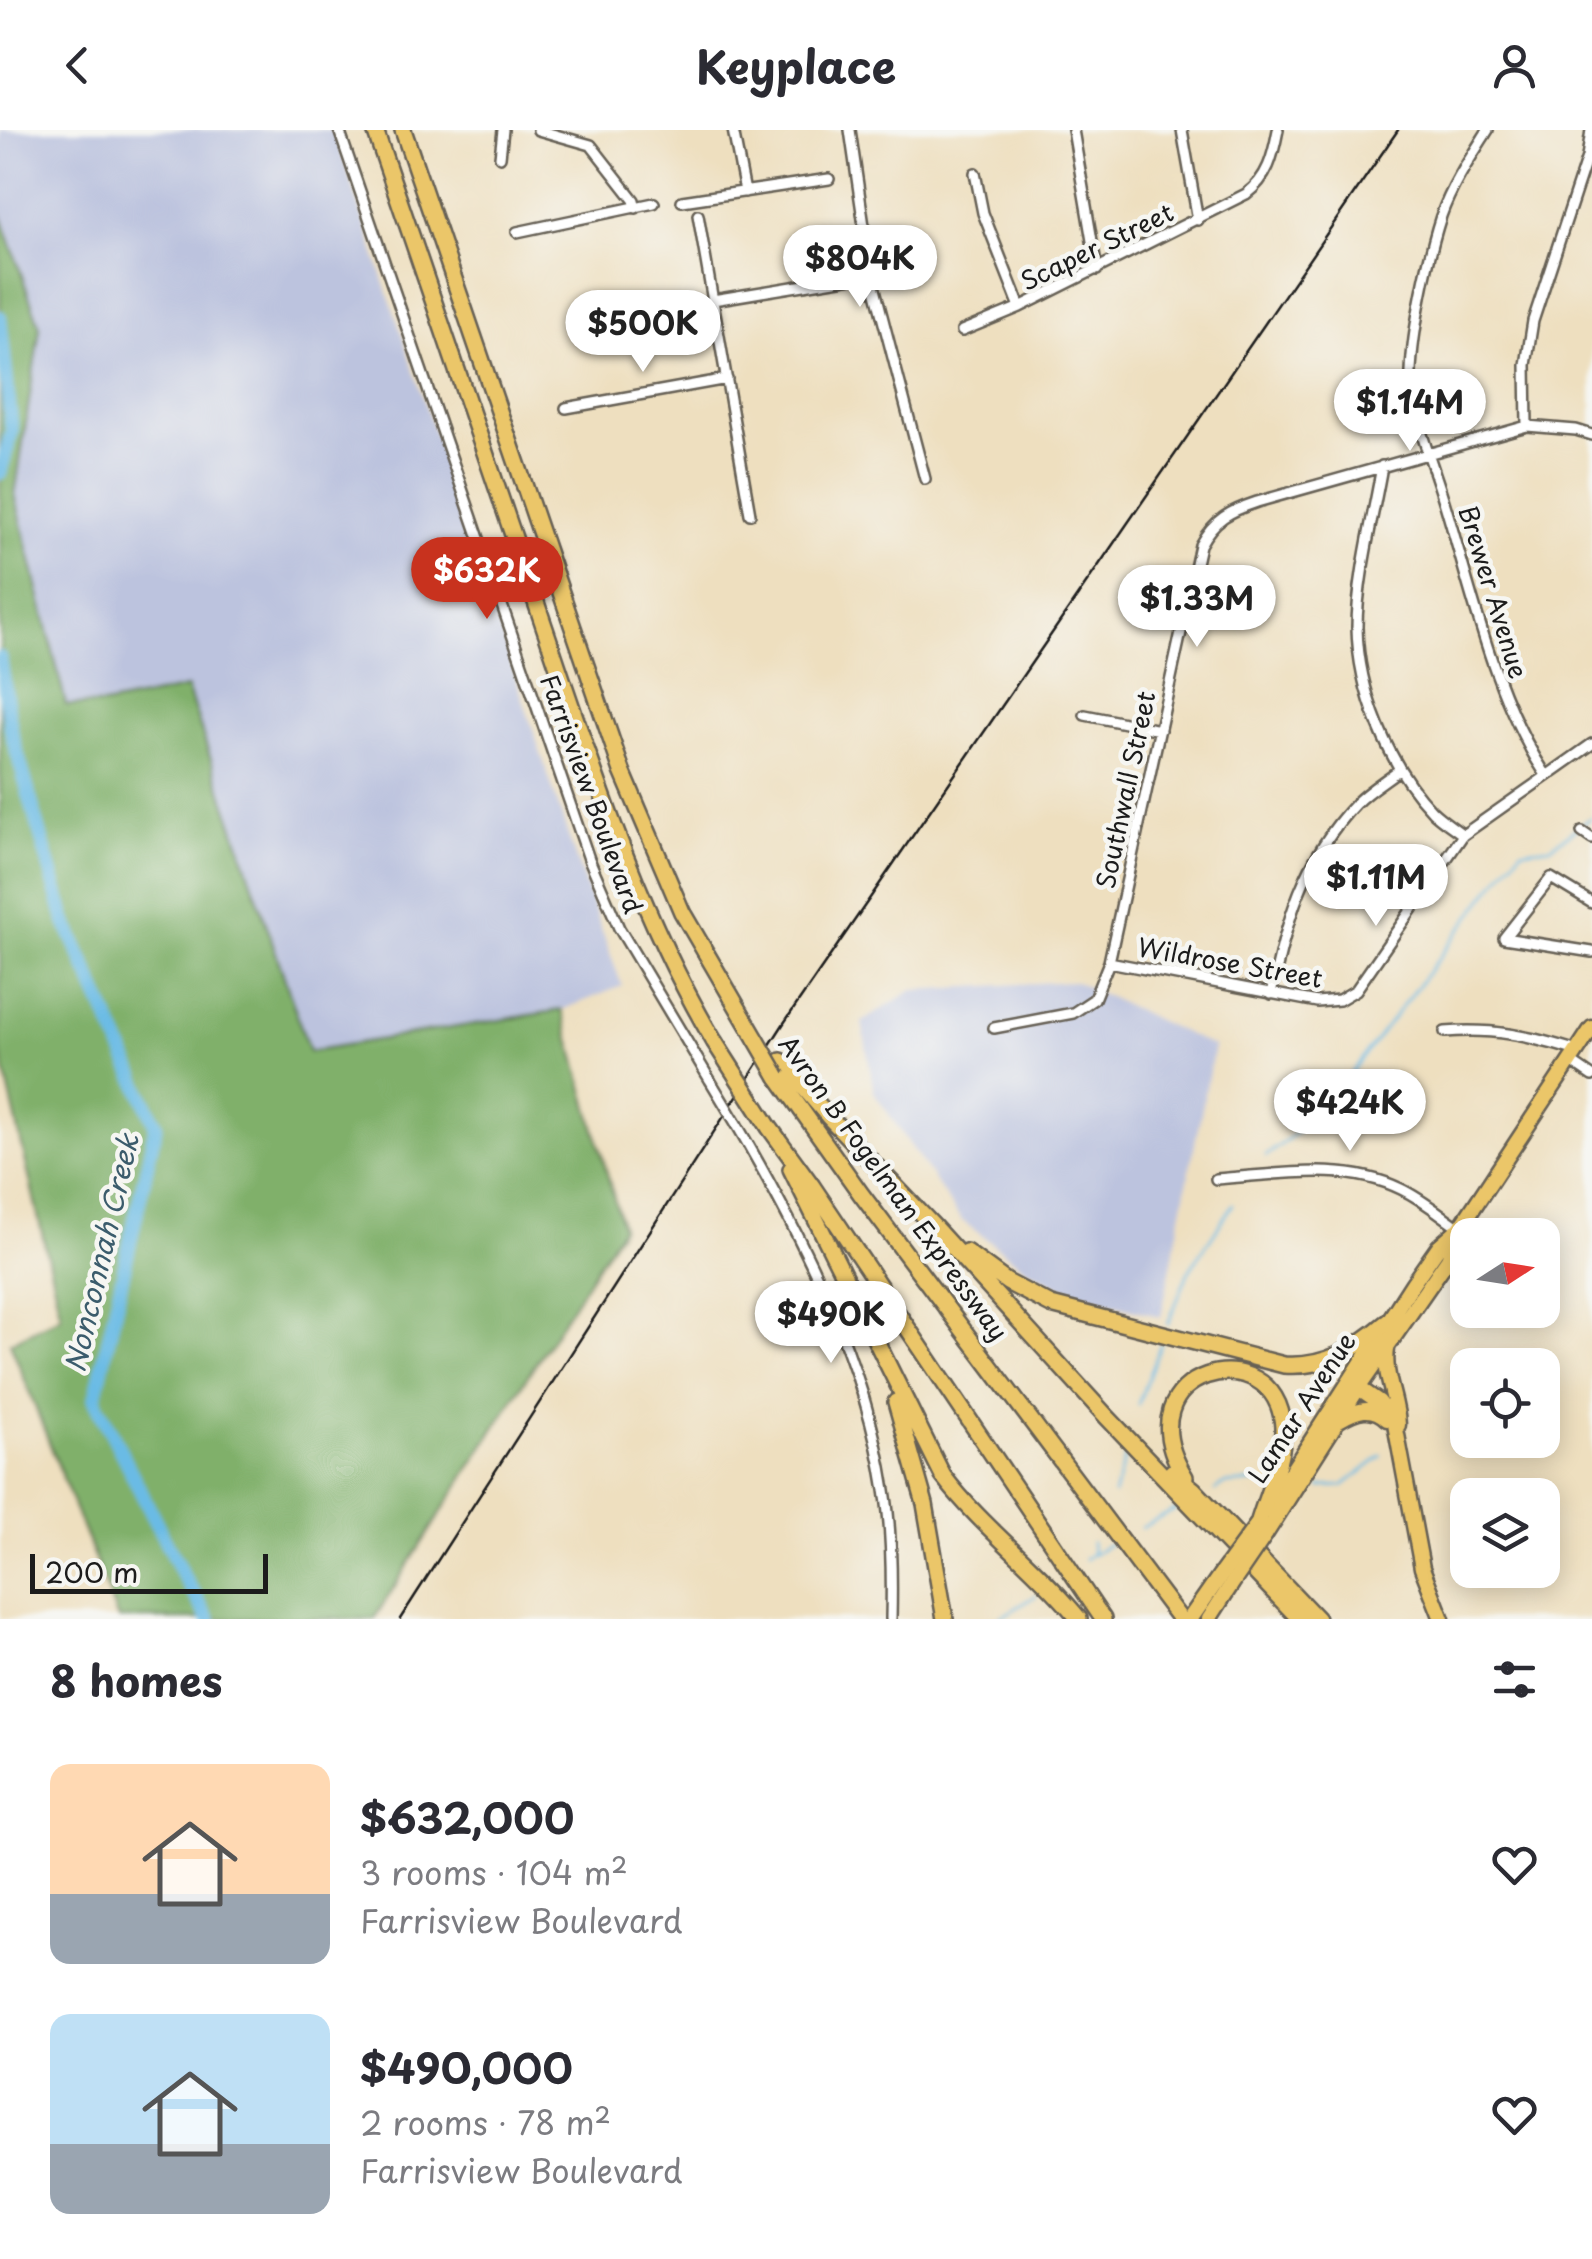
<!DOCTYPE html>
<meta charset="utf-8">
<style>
:root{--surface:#fff;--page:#f2f2f3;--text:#2b2b33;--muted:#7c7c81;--accent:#c8321e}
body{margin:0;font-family:"Playpen Sans",sans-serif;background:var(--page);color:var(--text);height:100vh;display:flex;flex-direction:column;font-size:38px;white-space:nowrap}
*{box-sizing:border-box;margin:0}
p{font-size:32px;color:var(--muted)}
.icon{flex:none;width:55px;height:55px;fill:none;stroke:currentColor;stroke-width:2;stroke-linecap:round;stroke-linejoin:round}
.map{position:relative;height:1489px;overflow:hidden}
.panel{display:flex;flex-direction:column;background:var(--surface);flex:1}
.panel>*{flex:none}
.needle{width:65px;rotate:78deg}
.controls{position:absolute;left:1450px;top:1088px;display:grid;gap:20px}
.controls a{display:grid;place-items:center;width:110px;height:110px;border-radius:20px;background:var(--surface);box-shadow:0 5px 25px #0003;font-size:50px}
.scale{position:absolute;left:30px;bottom:25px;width:238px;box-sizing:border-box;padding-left:10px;border:5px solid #1c1c1c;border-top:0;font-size:28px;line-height:35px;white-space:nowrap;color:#1c1c1c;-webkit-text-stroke:8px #f6f6f2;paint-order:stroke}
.price{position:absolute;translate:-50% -85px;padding:0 22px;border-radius:35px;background:#fff;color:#222;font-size:32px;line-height:65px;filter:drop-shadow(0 2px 5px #0008)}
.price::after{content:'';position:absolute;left:50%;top:60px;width:30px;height:22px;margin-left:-15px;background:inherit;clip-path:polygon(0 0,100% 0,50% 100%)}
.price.on{background:var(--accent);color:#fff}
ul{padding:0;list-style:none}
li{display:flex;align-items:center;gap:30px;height:250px;padding:0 50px}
li span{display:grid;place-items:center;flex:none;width:280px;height:200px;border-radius:20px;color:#555}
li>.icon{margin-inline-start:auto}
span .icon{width:120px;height:120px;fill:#fffc;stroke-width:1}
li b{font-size:42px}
h2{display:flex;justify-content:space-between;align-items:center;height:120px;padding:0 50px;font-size:42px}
header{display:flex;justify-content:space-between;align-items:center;height:130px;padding:0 50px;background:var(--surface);font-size:45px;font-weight:700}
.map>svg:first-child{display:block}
.industrial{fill:#bcc3de}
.forest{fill:#80b06b;stroke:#4e6644;stroke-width:2.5}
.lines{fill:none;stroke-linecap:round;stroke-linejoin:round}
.stream{stroke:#6abbe5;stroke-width:2.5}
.river{stroke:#6abbe5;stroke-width:14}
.street-casing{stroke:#666055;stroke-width:14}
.primary-casing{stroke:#666055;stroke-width:19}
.highway-casing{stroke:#666055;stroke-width:20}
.street{stroke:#fff;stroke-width:9}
.primary{stroke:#ebc669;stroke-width:14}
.highway{stroke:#ebc669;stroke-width:15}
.rail{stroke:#1c1c1c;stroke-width:2.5}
.street-bridge-casing{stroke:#666055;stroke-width:14;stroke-linecap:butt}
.primary-bridge-casing{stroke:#666055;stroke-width:19;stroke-linecap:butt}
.highway-bridge-casing{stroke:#666055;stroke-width:20;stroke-linecap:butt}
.street-bridge{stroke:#fff;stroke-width:9}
.primary-bridge{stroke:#ebc669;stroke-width:14}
.highway-bridge{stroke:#ebc669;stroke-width:15}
.labels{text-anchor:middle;stroke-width:9;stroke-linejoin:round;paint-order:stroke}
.street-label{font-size:25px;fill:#1c1c1c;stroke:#f6f6f2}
.water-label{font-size:28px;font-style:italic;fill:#3b5c6c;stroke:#f6f6f2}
</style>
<header><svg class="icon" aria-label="back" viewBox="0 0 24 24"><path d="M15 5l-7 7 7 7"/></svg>Keyplace<svg class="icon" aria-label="person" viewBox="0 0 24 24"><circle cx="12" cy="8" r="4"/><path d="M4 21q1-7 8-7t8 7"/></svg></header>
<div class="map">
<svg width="1592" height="1489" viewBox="0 0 1592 1489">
<rect width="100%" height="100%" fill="#f6f6f2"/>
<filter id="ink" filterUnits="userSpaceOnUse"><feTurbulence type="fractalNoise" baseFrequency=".01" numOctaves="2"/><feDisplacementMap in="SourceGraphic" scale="20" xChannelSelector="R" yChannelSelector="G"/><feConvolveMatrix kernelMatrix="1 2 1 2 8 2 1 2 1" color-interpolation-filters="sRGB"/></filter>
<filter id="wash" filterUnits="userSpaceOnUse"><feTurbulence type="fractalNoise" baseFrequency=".0048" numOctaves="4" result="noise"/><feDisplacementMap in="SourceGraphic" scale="40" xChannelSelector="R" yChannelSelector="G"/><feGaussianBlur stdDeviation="2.25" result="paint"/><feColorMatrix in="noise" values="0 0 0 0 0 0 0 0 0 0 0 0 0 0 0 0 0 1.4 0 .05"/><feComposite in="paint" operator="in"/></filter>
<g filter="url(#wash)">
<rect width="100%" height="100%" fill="#eedfbf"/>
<path class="industrial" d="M0,0H334L576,729L622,856L562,880L309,921L187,559L104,575L66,576L15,365L40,197L0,83Z
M1075,851L1214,917L1161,1187L1071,1163L1024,1137L961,1090L874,962L862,892L913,860Z"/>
<path class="forest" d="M0,83L40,197L15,365L66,575H104L187,558L309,921L562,880L622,1097L374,1489H118L10,1212L61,1186L0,920Z"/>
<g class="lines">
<path class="stream" d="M1266,1026L1319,985L1521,720L1550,717L1592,687
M1168,1194L1188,1143L1233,1074
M1138,1274L1161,1213
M1320,1357L1343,1356L1382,1326
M1215,1360L1224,1354L1256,1352
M1114,1365L1127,1319
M1141,1398L1182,1376
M1093,1424L1109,1414
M1085,1429L1092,1424L1091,1412
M998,1489L1036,1466"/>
<path class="river" d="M0,187L12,301L0,343
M0,528L12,605L65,790L156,995L95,1270L182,1444L209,1489"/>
</g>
</g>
<g filter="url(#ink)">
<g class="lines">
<g class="street-casing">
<path id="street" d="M339,0L589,729L619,798L710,950
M538,0L591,15L634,70L636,78
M733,0L745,62
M850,0L871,144L925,349
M1073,0L1097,140
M1182,0L1198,90
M1488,0C1471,27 1452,55 1441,86C1428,126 1412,202 1411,243C1410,280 1432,332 1443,368C1472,461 1492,563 1546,645
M500,27L503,0
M975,43L983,83L1020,177
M682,71L829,49
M698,85L750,384
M517,102L654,73
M713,170L871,144
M962,201L1020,177L1246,64C1268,48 1273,26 1278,0
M566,278L727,249
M1527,296L1526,235L1533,191L1587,27L1591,0
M1382,336C1374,383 1357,450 1357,497C1358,561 1388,635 1432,681C1441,690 1453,697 1463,705
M1085,585L1160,600
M1582,702L1592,709
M1592,773L1551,748L1504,808L1592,822
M1109,832L1317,872L1339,870L1356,860L1463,705L1592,614
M1271,864C1287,791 1302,730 1356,673C1369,660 1386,650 1400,639
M994,898L1073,883L1094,869L1109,832L1200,415C1214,389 1230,381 1257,372L1527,296L1576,300L1592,305
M1445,902C1494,898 1529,906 1577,921
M1570,931L1592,946
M737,995C802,1107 865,1230 885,1360C892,1402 892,1446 891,1489
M1216,1049C1277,1045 1345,1031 1401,1059C1422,1069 1441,1085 1460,1098
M1450,1123L1468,1135"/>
</g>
<g class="primary-casing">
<path id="primary" d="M1387,1219C1383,1246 1397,1268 1398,1295
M1353,1254L1379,1272L1395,1294L1422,1438L1442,1489
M1339,1290C1356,1280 1372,1274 1387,1289
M1266,1381L1413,1153L1439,1116L1456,1101
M1265,1405L1359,1257L1448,1129L1460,1098L1592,898
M1209,1489L1231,1455"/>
</g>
<g class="highway-casing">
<path id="highway" d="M375,0C431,163 486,326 542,490C591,634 636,779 714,911
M403,0L622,641L682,782L756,909
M781,931L828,986L934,1097L1106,1286L1300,1489
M778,947L861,1064L1180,1489
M769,997L812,1056L1103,1489
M791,1039L943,1346C983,1399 1037,1437 1079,1489
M966,1122L1007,1152L1051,1175L1284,1235C1325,1238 1355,1219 1386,1193
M896,1272L925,1374L945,1489
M1172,1342L1193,1359L1317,1489
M1185,1347C1118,1239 1277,1201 1283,1297C1284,1330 1267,1363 1258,1394
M1190,1489L1220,1446"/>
</g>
<use href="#street" class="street"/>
<use href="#primary" class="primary"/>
<use href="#highway" class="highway"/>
<path class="rail" d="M400,1489L784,893L1398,0"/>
<g class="street-bridge-casing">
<path id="street-bridge" d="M710,950L737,995"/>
</g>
<g class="primary-bridge-casing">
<path id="primary-bridge" d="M1231,1455L1265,1405"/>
</g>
<g class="highway-bridge-casing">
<path id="highway-bridge" d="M756,909L778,947
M714,911L769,997
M1220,1446L1258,1394"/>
</g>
<use href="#street-bridge" class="street-bridge"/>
<use href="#primary-bridge" class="primary-bridge"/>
<use href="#highway-bridge" class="highway-bridge"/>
</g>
</g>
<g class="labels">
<g class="street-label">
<text transform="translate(1097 117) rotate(-26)" y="9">Scaper Street</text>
<text transform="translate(1493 462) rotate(73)" y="9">Brewer Avenue</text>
<text transform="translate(1126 660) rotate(-78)" y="9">Southwall Street</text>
<text transform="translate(591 664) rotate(70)" y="9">Farrisview Boulevard</text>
<text transform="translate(1230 833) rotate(10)" y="9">Wildrose Street</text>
<text transform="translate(893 1058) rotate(54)" y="9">Avron B Fogelman Expressway</text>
<text transform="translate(1302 1278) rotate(-57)" y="9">Lamar Avenue</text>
</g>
<g class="water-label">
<text transform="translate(102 1123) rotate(-77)" y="10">Nonconnah Creek</text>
</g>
</g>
</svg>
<div class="controls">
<a><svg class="needle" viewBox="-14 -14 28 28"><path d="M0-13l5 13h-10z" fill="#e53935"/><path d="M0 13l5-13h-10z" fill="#7c7c81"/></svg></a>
<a><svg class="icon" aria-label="locate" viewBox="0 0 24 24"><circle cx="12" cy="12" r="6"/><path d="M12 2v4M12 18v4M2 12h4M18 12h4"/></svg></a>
<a><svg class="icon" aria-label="layers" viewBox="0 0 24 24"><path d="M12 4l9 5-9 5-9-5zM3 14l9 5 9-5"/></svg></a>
</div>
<div class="scale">200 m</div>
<b class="price" style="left:860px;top:180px">$804K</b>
<b class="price" style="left:643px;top:245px">$500K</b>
<b class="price" style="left:1410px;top:324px">$1.14M</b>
<b class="price on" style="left:487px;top:492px">$632K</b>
<b class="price" style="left:1197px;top:520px">$1.33M</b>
<b class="price" style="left:1376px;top:799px">$1.11M</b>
<b class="price" style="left:1350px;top:1024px">$424K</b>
<b class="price" style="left:831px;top:1236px">$490K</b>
</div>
<section class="panel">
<h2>8 homes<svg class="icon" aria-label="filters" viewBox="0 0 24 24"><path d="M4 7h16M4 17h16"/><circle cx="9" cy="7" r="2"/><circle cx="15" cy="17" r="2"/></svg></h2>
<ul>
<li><span style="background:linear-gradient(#ffd9b3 65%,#9aa5b1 0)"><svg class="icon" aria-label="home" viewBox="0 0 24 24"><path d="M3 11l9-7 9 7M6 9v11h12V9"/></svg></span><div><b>$632,000</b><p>3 rooms · 104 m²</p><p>Farrisview Boulevard</p></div><svg class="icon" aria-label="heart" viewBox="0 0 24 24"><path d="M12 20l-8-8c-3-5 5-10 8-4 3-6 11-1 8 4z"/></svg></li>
<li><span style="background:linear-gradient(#bfe0f5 65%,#9aa5b1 0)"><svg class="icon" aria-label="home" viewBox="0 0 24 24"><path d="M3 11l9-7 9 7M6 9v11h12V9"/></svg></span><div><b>$490,000</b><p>2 rooms · 78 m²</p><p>Farrisview Boulevard</p></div><svg class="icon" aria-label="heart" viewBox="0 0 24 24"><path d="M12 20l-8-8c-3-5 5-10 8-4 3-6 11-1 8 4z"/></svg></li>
</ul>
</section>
